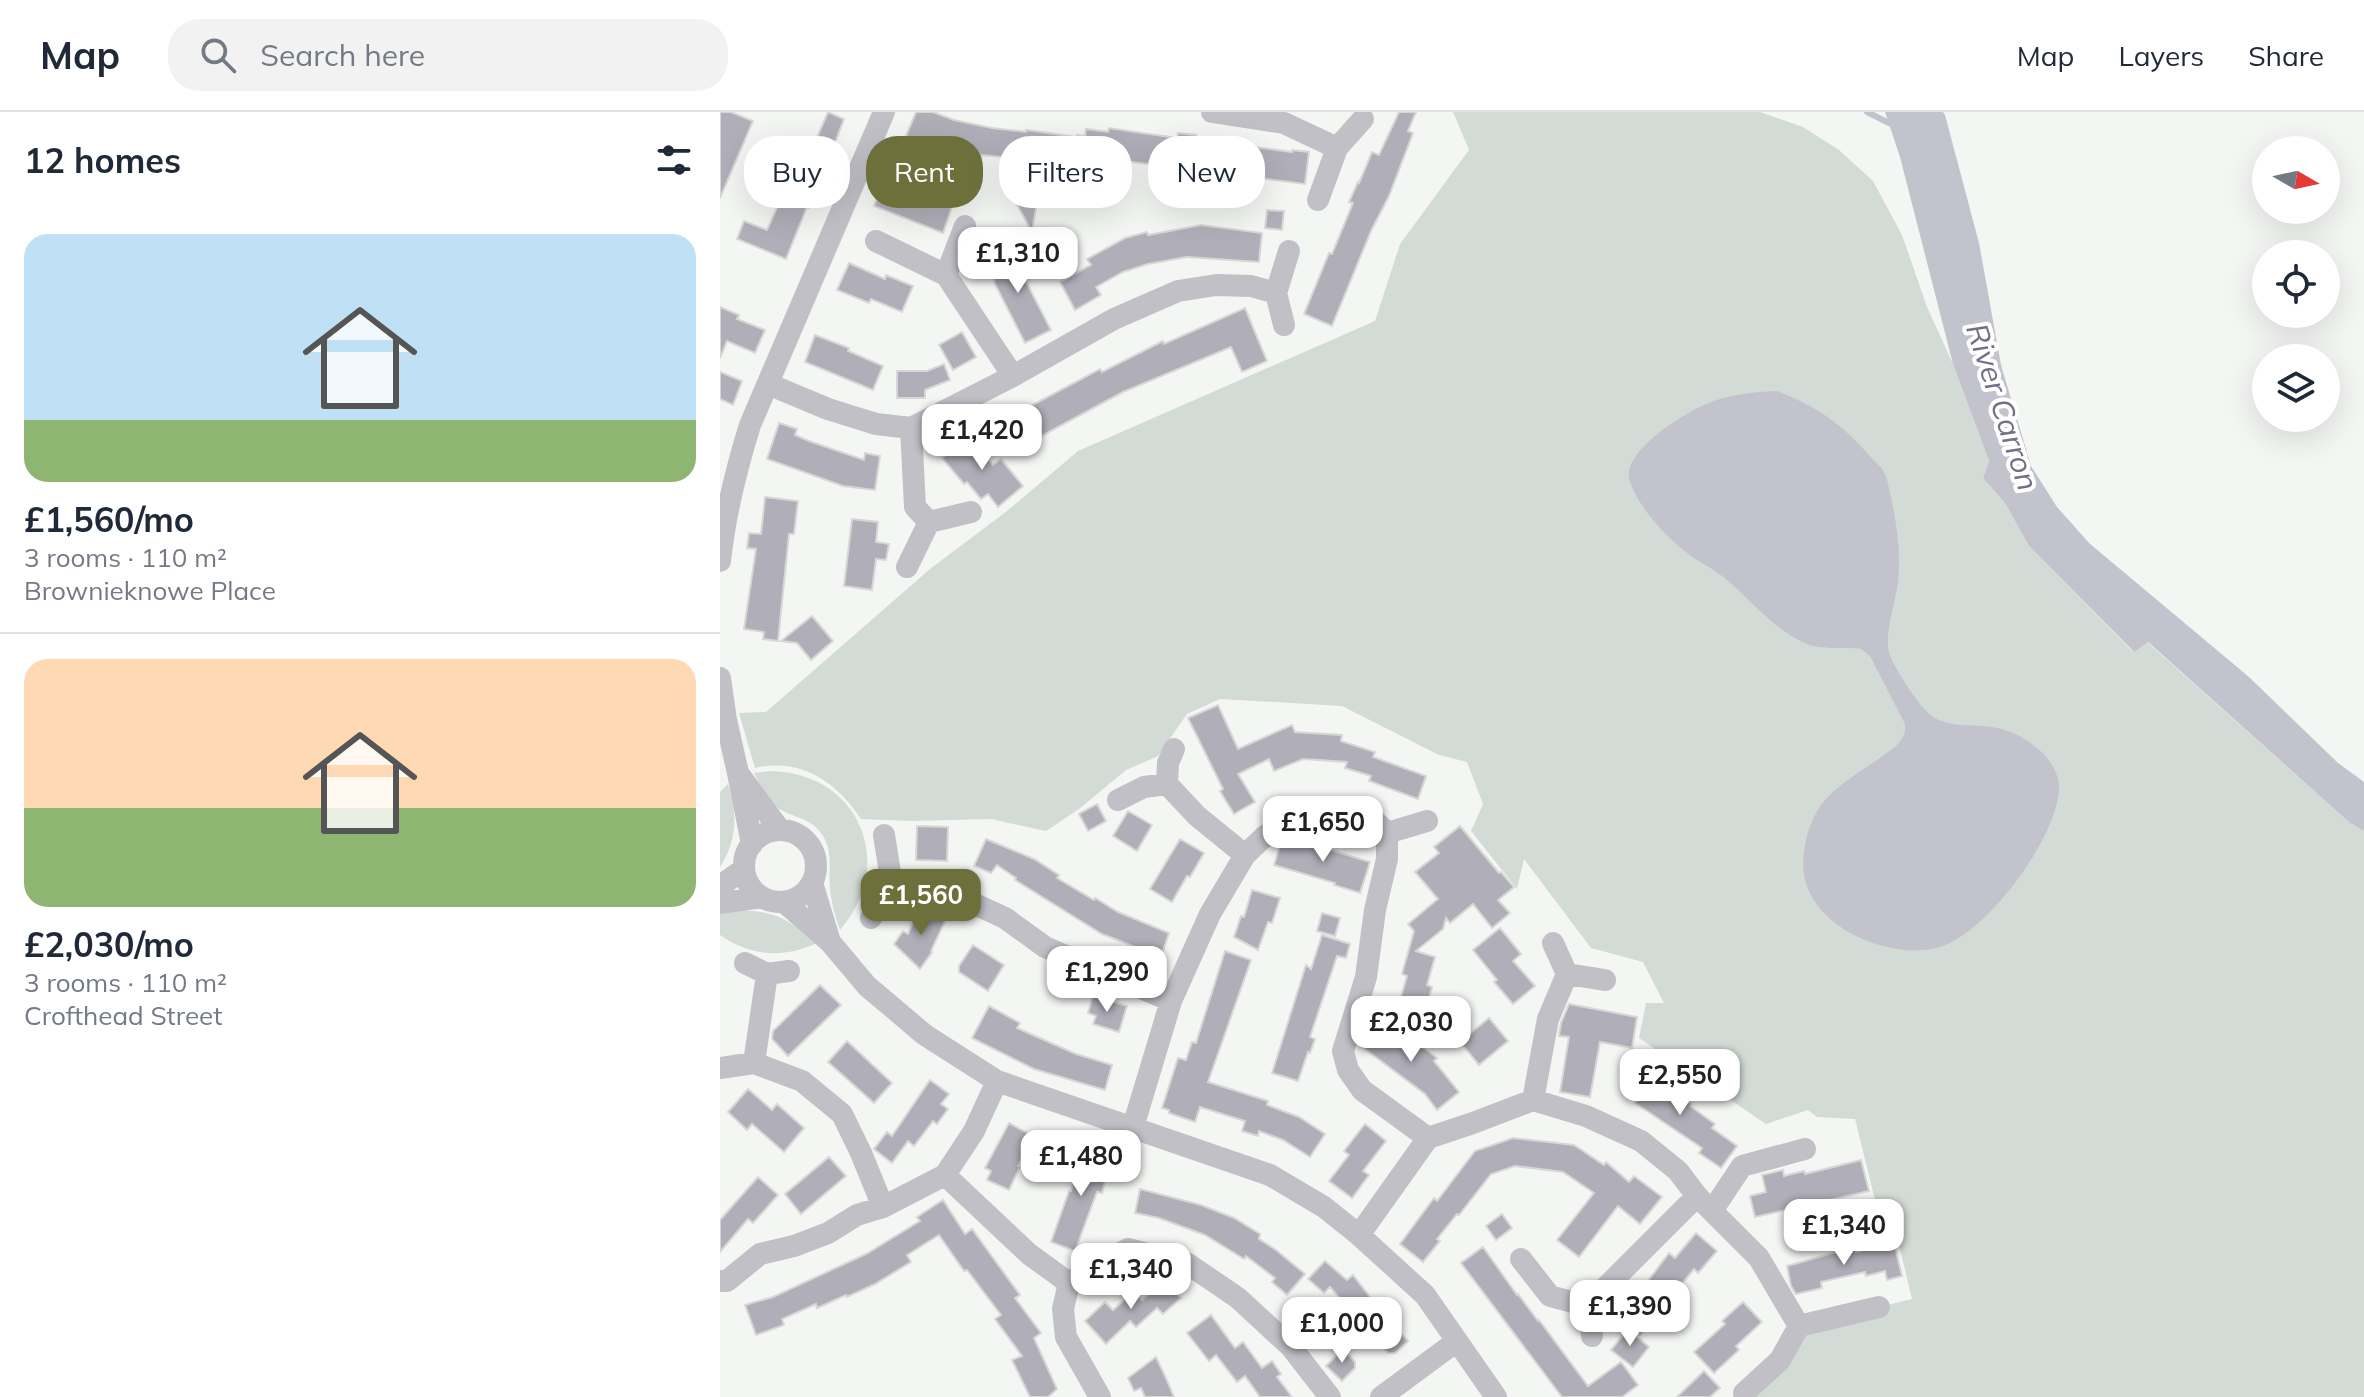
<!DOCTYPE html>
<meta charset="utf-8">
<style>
:root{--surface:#fff;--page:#f2f2f3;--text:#1f2937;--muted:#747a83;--line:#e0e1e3;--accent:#6d703a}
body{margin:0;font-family:Mulish,sans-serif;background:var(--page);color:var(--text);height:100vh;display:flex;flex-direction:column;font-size:30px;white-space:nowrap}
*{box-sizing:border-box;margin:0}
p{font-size:26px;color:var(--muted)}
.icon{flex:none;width:44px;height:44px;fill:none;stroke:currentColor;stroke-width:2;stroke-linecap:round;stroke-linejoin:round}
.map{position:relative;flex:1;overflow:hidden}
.panel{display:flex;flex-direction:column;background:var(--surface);width:720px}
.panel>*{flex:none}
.guide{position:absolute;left:24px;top:24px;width:760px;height:72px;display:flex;gap:16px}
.needle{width:52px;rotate:99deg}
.controls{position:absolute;left:1532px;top:24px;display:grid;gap:16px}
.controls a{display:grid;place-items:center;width:88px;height:88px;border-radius:50%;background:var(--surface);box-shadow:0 8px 32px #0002;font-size:40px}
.price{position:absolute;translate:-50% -68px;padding:0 18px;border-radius:16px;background:#fff;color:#222;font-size:26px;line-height:52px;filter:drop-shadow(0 2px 4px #0008)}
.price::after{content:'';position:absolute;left:50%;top:48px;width:24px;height:18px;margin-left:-12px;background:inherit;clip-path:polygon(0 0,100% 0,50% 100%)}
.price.selected{background:var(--accent);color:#fff}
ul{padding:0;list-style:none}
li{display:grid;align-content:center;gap:16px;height:424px;padding:0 24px}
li+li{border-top:2px solid var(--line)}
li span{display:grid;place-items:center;height:248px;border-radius:24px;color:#555}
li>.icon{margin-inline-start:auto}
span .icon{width:144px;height:144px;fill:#fffc;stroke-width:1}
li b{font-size:34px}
h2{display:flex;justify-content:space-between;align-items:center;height:96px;padding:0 24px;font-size:34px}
.tag{padding:0 28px;border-radius:32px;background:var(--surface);box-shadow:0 8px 32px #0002;font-size:28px;line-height:72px}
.tag.selected{background:var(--accent);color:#fff}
header{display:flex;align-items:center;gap:48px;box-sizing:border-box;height:112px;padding:0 40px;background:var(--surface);border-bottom:2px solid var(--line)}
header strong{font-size:38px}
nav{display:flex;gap:44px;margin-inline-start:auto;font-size:28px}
.search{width:560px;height:72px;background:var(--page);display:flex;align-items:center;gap:20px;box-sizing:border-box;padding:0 28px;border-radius:32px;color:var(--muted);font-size:30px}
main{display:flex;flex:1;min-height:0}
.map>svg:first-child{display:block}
.green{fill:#d3dbd6}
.water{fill:#c3c3cd}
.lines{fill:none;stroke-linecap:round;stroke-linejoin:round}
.stream{stroke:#c3c3cd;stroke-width:6}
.building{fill:#b0aeb8;stroke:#d7d8d6;stroke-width:2}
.minor{stroke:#c1c0c7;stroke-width:22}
.labels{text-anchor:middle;stroke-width:8;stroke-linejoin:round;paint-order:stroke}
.water-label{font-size:30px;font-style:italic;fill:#70708a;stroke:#fff}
</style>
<header>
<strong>Map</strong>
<div class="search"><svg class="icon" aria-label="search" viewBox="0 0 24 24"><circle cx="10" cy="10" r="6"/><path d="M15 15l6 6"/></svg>Search here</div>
<nav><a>Map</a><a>Layers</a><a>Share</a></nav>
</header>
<main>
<section class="panel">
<h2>12 homes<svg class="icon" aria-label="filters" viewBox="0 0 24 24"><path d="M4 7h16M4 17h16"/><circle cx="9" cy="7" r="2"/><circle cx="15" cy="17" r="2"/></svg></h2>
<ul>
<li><span style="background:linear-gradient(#bfe0f5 75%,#8fb573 0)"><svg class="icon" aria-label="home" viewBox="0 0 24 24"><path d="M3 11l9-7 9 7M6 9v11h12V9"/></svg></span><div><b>£1,560/mo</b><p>3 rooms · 110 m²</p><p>Brownieknowe Place</p></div></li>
<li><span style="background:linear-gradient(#ffd9b3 60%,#8fb573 0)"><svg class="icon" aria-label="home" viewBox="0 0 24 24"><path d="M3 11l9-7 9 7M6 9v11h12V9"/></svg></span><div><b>£2,030/mo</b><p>3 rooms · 110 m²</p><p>Crofthead Street</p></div></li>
</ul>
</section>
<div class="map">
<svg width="1644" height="1285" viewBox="0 0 1644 1285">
<rect width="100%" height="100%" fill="#f4f6f4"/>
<path class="green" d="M733,0H1040L1083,15L1119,38L1153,69L1182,123L1207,195L1233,252L1269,349L1263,366L1285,391L1309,434L1413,540L1427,530L1630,711L1644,719V1285H1020L1079,1214L1192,1187L1173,1108L1159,1104L1135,1007L1097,1005L1088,998L1046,1012L919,926L926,891H944L923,850L871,836L804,747L797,777L751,719L763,692L747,650L719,643L622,594L500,587L467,602L438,644L406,658L359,697L326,719L271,707L193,709L141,707C117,670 81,645 35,656L19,601L46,600L210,457L287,399L358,339L655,209L680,132L749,38Z
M49,659C139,660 178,751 120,818C115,804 111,790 110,775C108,755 114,739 101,721C89,704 69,706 54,693C45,685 40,672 34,661Z
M8,672C18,701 17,729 0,755V680Z
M7,798C52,798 63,803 97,831C62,847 31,844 0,823V800Z"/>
<path class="water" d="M1165,0H1223L1225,3L1259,131L1281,253L1311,354L1337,395L1369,431L1529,565L1618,651L1644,670V719L1630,711L1428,530L1414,540L1309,434L1285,391L1263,366L1269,349L1233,252L1180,45Z
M1057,279C1096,294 1121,311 1149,343C1154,349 1162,355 1165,362C1168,369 1169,378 1171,385C1177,414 1181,440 1178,469C1176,490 1164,520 1169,541C1173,554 1201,598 1213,605C1232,616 1252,612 1272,615C1301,619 1339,645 1339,676C1338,725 1267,821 1220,835C1172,849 1092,817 1084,762C1081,741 1088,711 1101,693C1121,667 1153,654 1177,633C1183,627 1186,620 1185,612L1150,544L1141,537C1123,534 1106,539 1087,532C1053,518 1031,487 1002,464C992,456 981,451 971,444C948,427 920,398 910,370C899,340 967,299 991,290C1012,282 1034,280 1057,279Z"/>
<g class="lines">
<path class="stream" d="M1147,0L1173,13"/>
</g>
<path class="building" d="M0,0H11L33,9L0,86Z
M108,0L124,7L102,65L89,96L87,95L66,147L17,127L24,109L47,118L85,32L93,35Z
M196,0H213L234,8L272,16L306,20V18L357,25V23L365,24L366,17L388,20L389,16L457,26L458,21L476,23L475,31L527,37V34L572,40V38L589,40L585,72L380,46V51L350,47L349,52L324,48L312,120L288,76L292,46L262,43L261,49L224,41V39L186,24Z
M679,0H696L688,19L693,21L669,84L651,119L612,214L584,202L609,141L612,142L633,91L629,90L638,70L639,71L652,40L659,43Z
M164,68L232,95L223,121L154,94Z
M547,98L564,99L562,118L545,116Z
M481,113L542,121L539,150L467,145L428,152L403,160L376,175L381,183L355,198L340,170L371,153L367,147L405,126L427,120L428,123Z
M282,123L331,218L305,231L275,172L270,146L278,144Z
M129,151L165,167L166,163L193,174L182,200L151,187L149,191L117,178Z
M0,195L19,203L17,207L45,218L35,241L7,229L0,246Z
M525,196L547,249L522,260L511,235L403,280L301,335L289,310L305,302L303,298L380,257L382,260L443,229L444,232Z
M242,220L256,245L233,258L219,233Z
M95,223L129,236L128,239L163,254L153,278L85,250Z
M224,252L230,268L205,278V286H177V259H207Z
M0,260L22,269L13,293L0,287Z
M59,311L77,317L75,323L89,329L144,348L145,341L160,344L155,378L123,374L47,347Z
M249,324L273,353L281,347L303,374L278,395L268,382L261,387L247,370L244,372L222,346Z
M45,385L78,389L74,422H69L58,529L43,527L44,520L24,517L36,437L27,436L29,421L41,422Z
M132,407L158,410L156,430L169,432L166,448L156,447L152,478L124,474Z
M92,504L113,529L91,548L77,531L61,529Z
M498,593L518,637L572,613L575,620L622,623L621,629L655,640L653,645L706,664L698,687L649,669L651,664L625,656L627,650L583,647L554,659L549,647L518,662L535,690L514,702L500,679L503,677L468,606Z
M377,692L386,709L368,719L359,702Z
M408,699L432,713L417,739L393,724Z
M197,714L228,715L227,749L196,748Z
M740,714L779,761L781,760L794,775L778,788L790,801L772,816L753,792L730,811L726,806L723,817L696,839L715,845L707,873L712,875L705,899L679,892L687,864L682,862L694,819L688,812L718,787L695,760L719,741L714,735Z
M568,725L650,750L640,781L614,773L615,771L554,753L561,730Z
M266,727L314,747L339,763L337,766L374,788L375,786L398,800L449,821L441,845L382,822L295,768L296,766L277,753L271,761L254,754Z
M460,727L484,741L470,765L467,764L452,790L430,777Z
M532,778L560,786L552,811L548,810L538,838L514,825L521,804L524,805Z
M200,795L226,807L211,839L212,840L200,857L174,832L183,819L188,822Z
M602,801L620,806L615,824L597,819Z
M780,816L801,842L793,849L815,874L793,892L774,870L777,868L753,838Z
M602,823L630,832L626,846L617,844L590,925L595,927L590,941L588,940L578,969L552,961L586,853L591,857Z
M253,833L284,853L268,879L239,860V854Z
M505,839L531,848L488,970L548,989L547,993L579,1005L605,1022L590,1045L563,1028L539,1019L538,1024L522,1019L525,1009L480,995L475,1010L449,1001V998L442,996L458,946L466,948L472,930L476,931Z
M100,873L121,893L68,944L52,927L53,919Z
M373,884L407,894L399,920L373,912L376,904L368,901Z
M849,892L917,905L912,936L880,930L870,985L840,980L849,925L839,924L841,911Z
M269,894L300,911L297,916L356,942L392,953L385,978L314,957L252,926Z
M769,906L788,929L759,953L740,930Z
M660,910L686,930L689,925L717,946L714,949L739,980L717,998L705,982L641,934Z
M127,929L172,971L154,991L108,950Z
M918,957L971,992L970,994L995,1012L992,1016L1017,1034L1001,1056L979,1041L982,1036L915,991L918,987L904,977Z
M210,968L229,982L221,992L228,997L217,1012L213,1009L194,1034L188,1029L172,1051L154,1037L167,1020L172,1024Z
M28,977L52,998L57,992L84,1016L64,1040L32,1012L27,1018L8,1000Z
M289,1011L313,1024L298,1054L300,1055L289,1078L267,1068L271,1059L265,1056Z
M645,1012L666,1029L643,1059L649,1063L632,1086L609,1069L629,1043L624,1039Z
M793,1026L854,1033L884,1053L886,1050L909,1070L914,1064L942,1085L920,1112L898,1094L859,1145L837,1128L874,1081L843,1060L795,1054L771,1062L739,1103L737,1102L717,1127L720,1129L703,1150L680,1132L714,1086L717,1089L755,1039Z
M362,1037L391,1045L382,1081L377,1080L355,1139L331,1130L349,1079H351Z
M109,1045L126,1064L81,1102L65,1082Z
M1141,1048L1149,1079L1035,1105L1030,1084L1046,1080L1042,1063L1063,1058L1064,1064L1084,1059L1085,1062Z
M38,1065L58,1083L33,1111L28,1107L0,1140V1108Z
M420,1077L481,1093L514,1106L540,1122L539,1127L556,1138L585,1162L567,1183L552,1170L555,1166L526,1144L524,1147L485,1123L439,1106L415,1101Z
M223,1088L245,1122L252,1117L300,1183L295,1186L321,1221L314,1226L337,1277L328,1285H310L292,1248L302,1244L275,1207L281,1203L247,1158L244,1159L219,1123L187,1143L191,1150L155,1172L127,1185L126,1183L97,1196L96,1192L62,1207L64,1213L36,1223L25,1193L53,1185L146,1142L200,1109L197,1105Z
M782,1102L792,1116L776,1128L766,1114Z
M976,1121L997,1139L978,1161L974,1157L920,1223L900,1206L949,1141L955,1146Z
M1174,1131L1182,1164L1167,1168L1165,1159L1146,1164L1145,1160L1101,1170L1102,1176L1076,1182L1071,1174L1067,1154L1135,1135L1136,1140Z
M763,1135L797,1183L798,1182L818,1209L819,1208L868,1274L901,1250L918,1273L902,1285H842L741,1151Z
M605,1149L627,1168L633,1163L663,1202L650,1219L667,1206L688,1229L675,1241H668L610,1175L604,1181L588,1167Z
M444,1168L461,1186L443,1202L437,1196L416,1215L410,1209L386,1232L365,1209L385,1190L393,1198L414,1179L422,1188Z
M1023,1190L1042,1210L1016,1234L1019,1238L994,1261L974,1240L1005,1212L1002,1209Z
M491,1203L515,1236L523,1230L542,1256L552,1249L561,1262L557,1265L572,1285H540L525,1264L517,1270L496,1243L489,1249L467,1221Z
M908,1217L929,1235L913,1255L891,1238Z
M623,1237L635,1250V1256L622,1269L606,1254Z
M436,1245L445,1264L454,1285H425L421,1276L414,1279L408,1266Z
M984,1259L1000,1276L990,1285H957Z"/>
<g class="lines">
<path class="minor" d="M492,0L564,11L617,36L643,7
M598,88L617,36
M156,129L226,163L293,264
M226,163L245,114
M556,181L564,213
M48,272L108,297L156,312L191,316L293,264L394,207L458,179L496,173L531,174L556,181L569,139
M191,316L195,395L209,410L251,400
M0,449C5,402 16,358 30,313L164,0
M187,455L209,410
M0,566L6,608L18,661
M447,672L448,651L454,637
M398,688L424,675L447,672L477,704L525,743
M24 754a36 36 0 1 1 72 0a36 36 0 1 1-72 0Z
M667,721L707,709
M164,723L171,767L208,772L235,783L285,806L325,835L451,889
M32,732L18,661L60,718
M0,774L24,757
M64,790L110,830L92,771
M0,791L42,785
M151,806L171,767
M110,830L147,874L205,923L277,969L550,1063L604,1095L639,1123L705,1183L776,1285
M833,831L847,862
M25,851L47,862L69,859
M34,951L47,862
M0,956L34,951L82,969L122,1002L141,1041L163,1095
M813,988L828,907L847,862L885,868
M413,1015L451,889L490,802L525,743L545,724L578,701L606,695L633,701L655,709L667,721V747L655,798L646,865L623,939L628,958L642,978L708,1026
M225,1063L309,1142L349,1171L343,1197L346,1225L380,1285
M992,1099L1022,1054L1085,1037
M639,1123L708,1026L753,1011L813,988L866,1004L921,1029L958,1059L977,1084L1039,1146L1079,1214L1159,1195
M801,1147L830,1184L867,1194
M0,1169H7L40,1142L74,1134L108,1121L137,1103L163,1095L225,1063L254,1019L277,969
M349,1171L374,1154L408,1137L468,1152L518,1186L571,1235L610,1285
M872,1224L867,1194L977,1084
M1024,1281L1060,1248L1079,1214
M661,1285L737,1229"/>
</g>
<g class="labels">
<g class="water-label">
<text transform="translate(1282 295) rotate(72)" y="10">River Carron</text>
</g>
</g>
</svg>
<div class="controls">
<a><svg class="needle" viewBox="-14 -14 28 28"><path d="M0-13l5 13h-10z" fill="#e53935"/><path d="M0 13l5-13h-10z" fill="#747a83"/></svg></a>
<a><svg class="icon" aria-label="locate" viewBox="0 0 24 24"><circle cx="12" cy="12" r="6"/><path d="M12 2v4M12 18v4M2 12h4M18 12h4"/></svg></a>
<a><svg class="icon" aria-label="layers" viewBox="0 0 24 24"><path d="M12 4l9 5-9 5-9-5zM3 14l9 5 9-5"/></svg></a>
</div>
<b class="price" style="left:298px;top:183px">£1,310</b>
<b class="price" style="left:262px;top:360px">£1,420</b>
<b class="price" style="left:603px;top:752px">£1,650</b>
<b class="price selected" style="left:201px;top:825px">£1,560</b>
<b class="price" style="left:387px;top:902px">£1,290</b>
<b class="price" style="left:691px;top:952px">£2,030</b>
<b class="price" style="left:960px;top:1005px">£2,550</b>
<b class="price" style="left:361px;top:1086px">£1,480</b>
<b class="price" style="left:1124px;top:1155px">£1,340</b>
<b class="price" style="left:411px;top:1199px">£1,340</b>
<b class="price" style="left:910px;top:1236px">£1,390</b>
<b class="price" style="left:622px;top:1253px">£1,000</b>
<div class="guide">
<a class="tag">Buy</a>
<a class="tag selected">Rent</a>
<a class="tag">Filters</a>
<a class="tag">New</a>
</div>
</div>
</main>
